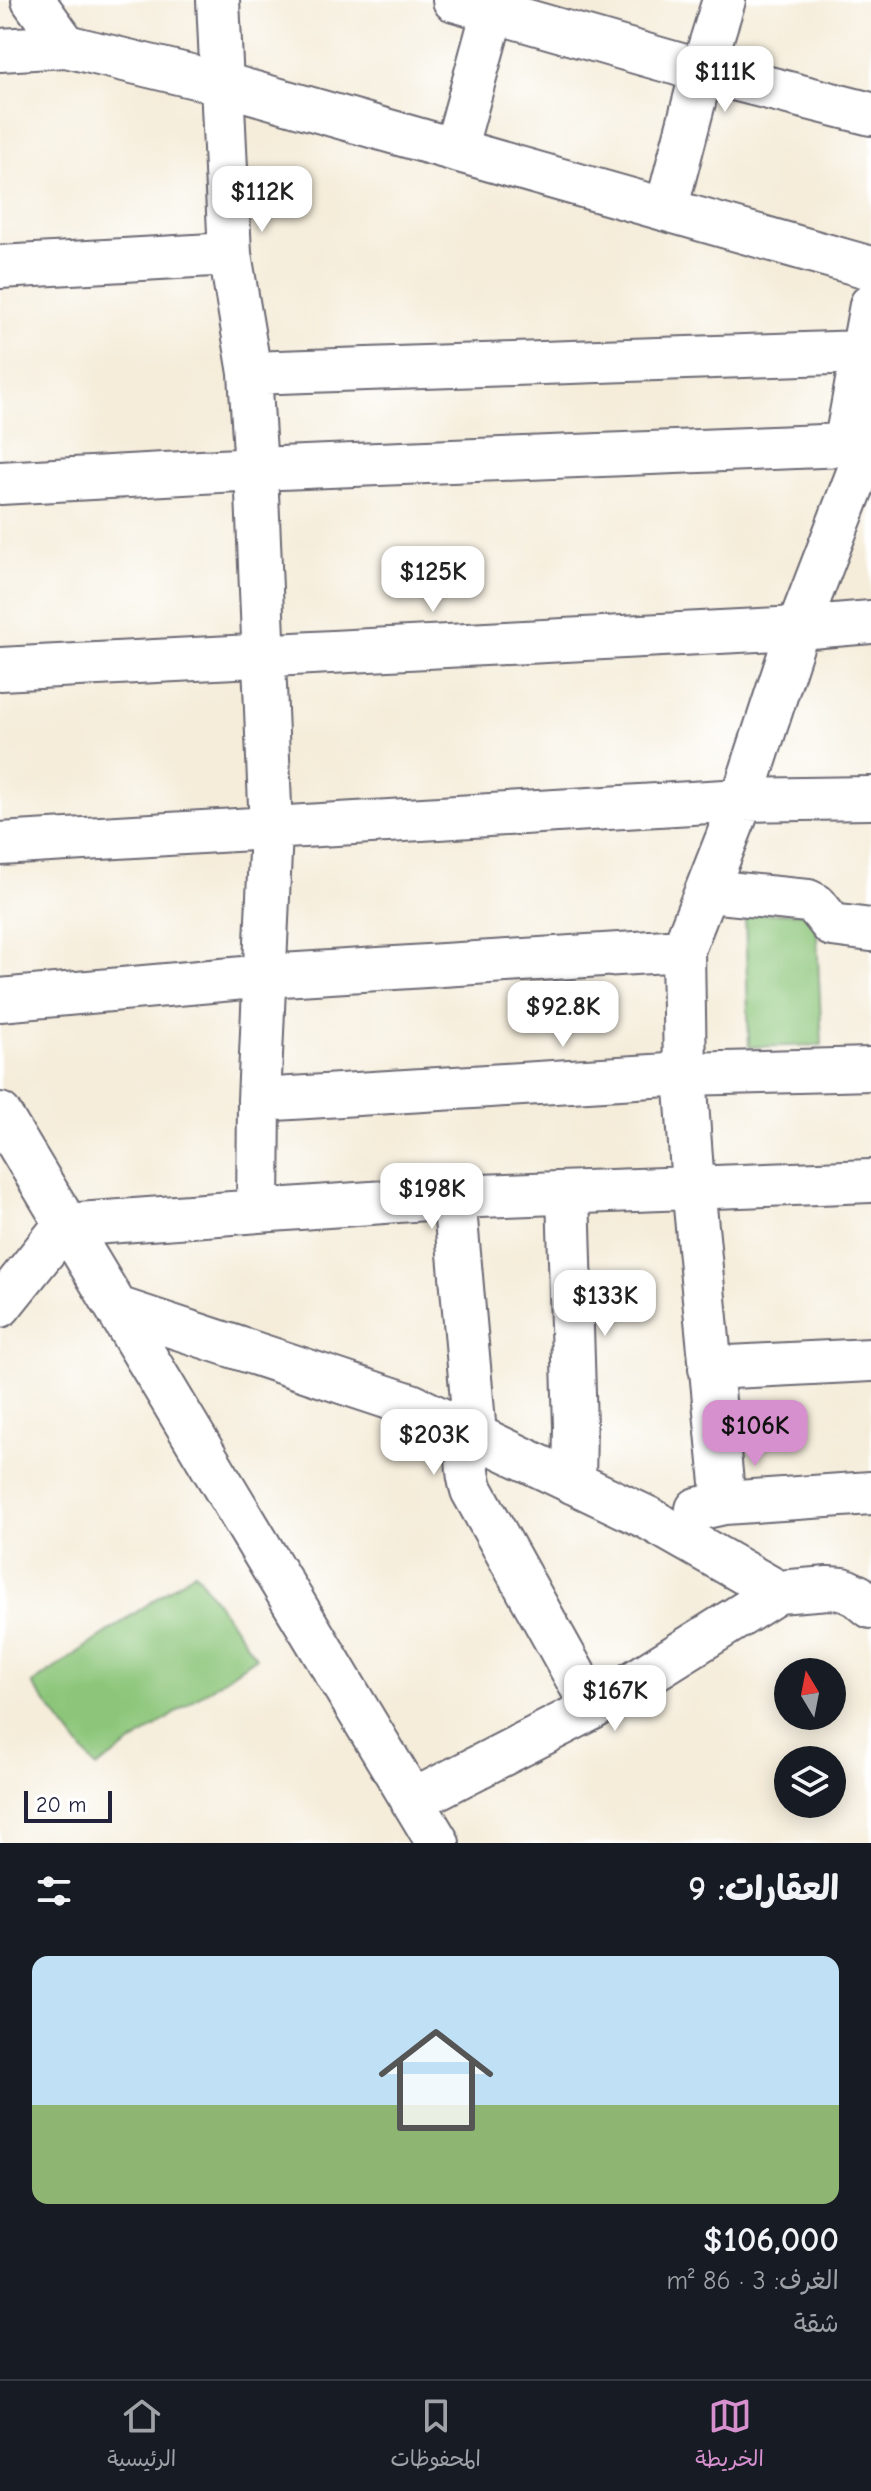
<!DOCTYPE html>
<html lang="ar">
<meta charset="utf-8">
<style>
:root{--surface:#171b24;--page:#20242c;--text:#f1f3f6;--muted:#9ea1a6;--line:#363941;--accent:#d690ce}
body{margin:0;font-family:"Comic Neue","Playpen Sans Arabic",sans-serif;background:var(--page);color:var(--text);direction:rtl;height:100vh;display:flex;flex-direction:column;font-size:30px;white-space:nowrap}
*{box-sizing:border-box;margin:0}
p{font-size:26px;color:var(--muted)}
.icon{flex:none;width:44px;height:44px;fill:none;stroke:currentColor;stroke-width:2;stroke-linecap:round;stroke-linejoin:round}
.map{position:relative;height:1843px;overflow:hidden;direction:ltr}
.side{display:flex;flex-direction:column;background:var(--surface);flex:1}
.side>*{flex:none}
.needle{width:52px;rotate:350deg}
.buttons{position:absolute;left:774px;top:1658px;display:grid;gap:16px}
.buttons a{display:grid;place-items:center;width:72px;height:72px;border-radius:50%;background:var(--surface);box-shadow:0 4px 20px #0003;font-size:40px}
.scale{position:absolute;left:24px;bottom:20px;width:88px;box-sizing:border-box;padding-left:8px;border:4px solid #22223b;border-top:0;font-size:22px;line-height:28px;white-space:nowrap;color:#22223b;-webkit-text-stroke:6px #fff;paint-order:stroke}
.price{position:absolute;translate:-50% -68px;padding:0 18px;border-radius:16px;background:#fff;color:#222;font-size:26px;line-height:52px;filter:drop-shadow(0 2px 4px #0008)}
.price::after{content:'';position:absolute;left:50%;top:48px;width:24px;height:18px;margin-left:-12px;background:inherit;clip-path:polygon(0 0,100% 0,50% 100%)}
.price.on{background:var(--accent);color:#111}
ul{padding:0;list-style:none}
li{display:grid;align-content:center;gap:16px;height:424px;padding:0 32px}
li span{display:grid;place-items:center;height:248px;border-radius:16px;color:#555}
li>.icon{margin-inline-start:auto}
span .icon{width:144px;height:144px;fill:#fffc;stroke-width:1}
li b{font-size:34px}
h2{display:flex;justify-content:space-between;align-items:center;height:96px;padding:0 32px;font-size:34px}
.dock{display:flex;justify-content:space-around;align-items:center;height:112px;border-top:2px solid var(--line);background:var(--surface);font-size:22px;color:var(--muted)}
.dock a{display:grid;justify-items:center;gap:4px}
.dock .on{color:var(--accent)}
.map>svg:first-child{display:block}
.pitch{fill:#8dc67a;stroke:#58745a;stroke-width:2}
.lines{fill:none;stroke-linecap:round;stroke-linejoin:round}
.minor-casing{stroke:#6c6973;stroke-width:46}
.minor{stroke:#fff;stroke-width:42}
</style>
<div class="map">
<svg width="871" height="1843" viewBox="0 0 871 1843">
<rect width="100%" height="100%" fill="#fff"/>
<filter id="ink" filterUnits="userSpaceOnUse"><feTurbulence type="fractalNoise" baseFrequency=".0125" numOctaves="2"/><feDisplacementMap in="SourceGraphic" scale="16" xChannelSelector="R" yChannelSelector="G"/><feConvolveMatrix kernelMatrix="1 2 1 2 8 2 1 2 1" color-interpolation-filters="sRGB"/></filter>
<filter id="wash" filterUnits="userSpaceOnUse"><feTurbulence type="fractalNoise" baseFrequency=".006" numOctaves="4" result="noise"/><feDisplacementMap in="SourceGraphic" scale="32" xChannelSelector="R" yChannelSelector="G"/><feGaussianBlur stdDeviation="1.8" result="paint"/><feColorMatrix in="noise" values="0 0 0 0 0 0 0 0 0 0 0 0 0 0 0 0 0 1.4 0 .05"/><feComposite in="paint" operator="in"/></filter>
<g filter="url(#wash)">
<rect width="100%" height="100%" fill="#f5edda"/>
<path class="pitch" d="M816,913L822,1045L749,1047L745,914Z
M195,1572L256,1657L96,1768L32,1684Z"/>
</g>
<g filter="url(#ink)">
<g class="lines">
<g class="minor-casing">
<path id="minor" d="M33,0L66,46L220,83L871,268
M218,0L230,254L250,373L256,469L271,830L259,1100L258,1210
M454,0L702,71L871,114
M0,50L66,46
M455,150L496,0
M666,210L702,71L724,0
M0,267L230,254
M250,373L862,352
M845,446L871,305
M0,483L256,469L871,444
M0,669L798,628L871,622
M0,844L742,800L871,798
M708,891L808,901L816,905L832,925L871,930
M0,1000L266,976L683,950
M259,1100L685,1074L871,1069
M0,1114L438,1843
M568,1193L575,1427L574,1483
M454,1197L475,1434C465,1453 466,1470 472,1490L593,1708
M0,1306L65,1225L454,1197L871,1181
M117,1308L411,1405L648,1518L778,1592L828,1588L843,1589L858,1596L871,1607
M710,1368L871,1360
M724,1503L693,1186L685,1074L683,950L742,800L798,628L869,444
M697,1509L724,1503L871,1493
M412,1801L593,1708L778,1592"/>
</g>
<use href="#minor" class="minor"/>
</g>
</g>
</svg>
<div class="buttons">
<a><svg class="needle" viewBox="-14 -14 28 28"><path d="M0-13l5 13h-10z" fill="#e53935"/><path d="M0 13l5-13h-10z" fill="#9ea1a6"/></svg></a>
<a><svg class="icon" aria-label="layers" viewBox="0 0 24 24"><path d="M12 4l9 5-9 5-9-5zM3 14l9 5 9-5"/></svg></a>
</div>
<div class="scale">20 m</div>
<b class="price" style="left:725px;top:114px">$111K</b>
<b class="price" style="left:262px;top:234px">$112K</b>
<b class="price" style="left:433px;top:614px">$125K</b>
<b class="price" style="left:563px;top:1049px">$92.8K</b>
<b class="price" style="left:432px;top:1231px">$198K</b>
<b class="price" style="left:605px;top:1338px">$133K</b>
<b class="price on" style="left:755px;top:1468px">$106K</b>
<b class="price" style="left:434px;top:1477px">$203K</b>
<b class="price" style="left:615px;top:1733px">$167K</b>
</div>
<section class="side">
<h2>العقارات: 9<svg class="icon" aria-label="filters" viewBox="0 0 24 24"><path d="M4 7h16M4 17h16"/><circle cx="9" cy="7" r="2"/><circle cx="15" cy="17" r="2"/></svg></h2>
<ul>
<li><span style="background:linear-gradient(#bfe0f5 60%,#8fb573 0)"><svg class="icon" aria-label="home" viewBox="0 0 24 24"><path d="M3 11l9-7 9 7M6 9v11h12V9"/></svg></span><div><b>$106,000</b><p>الغرف: 3 · 86 m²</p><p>شقة</p></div></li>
</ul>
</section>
<nav class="dock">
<a class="on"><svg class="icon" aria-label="map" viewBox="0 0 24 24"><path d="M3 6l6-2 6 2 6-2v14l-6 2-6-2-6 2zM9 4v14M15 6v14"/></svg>الخريطة</a>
<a><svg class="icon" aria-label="saved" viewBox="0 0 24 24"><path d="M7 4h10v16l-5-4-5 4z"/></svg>المحفوظات</a>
<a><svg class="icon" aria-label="home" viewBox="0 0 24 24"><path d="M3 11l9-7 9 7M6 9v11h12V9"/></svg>الرئيسية</a>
</nav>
